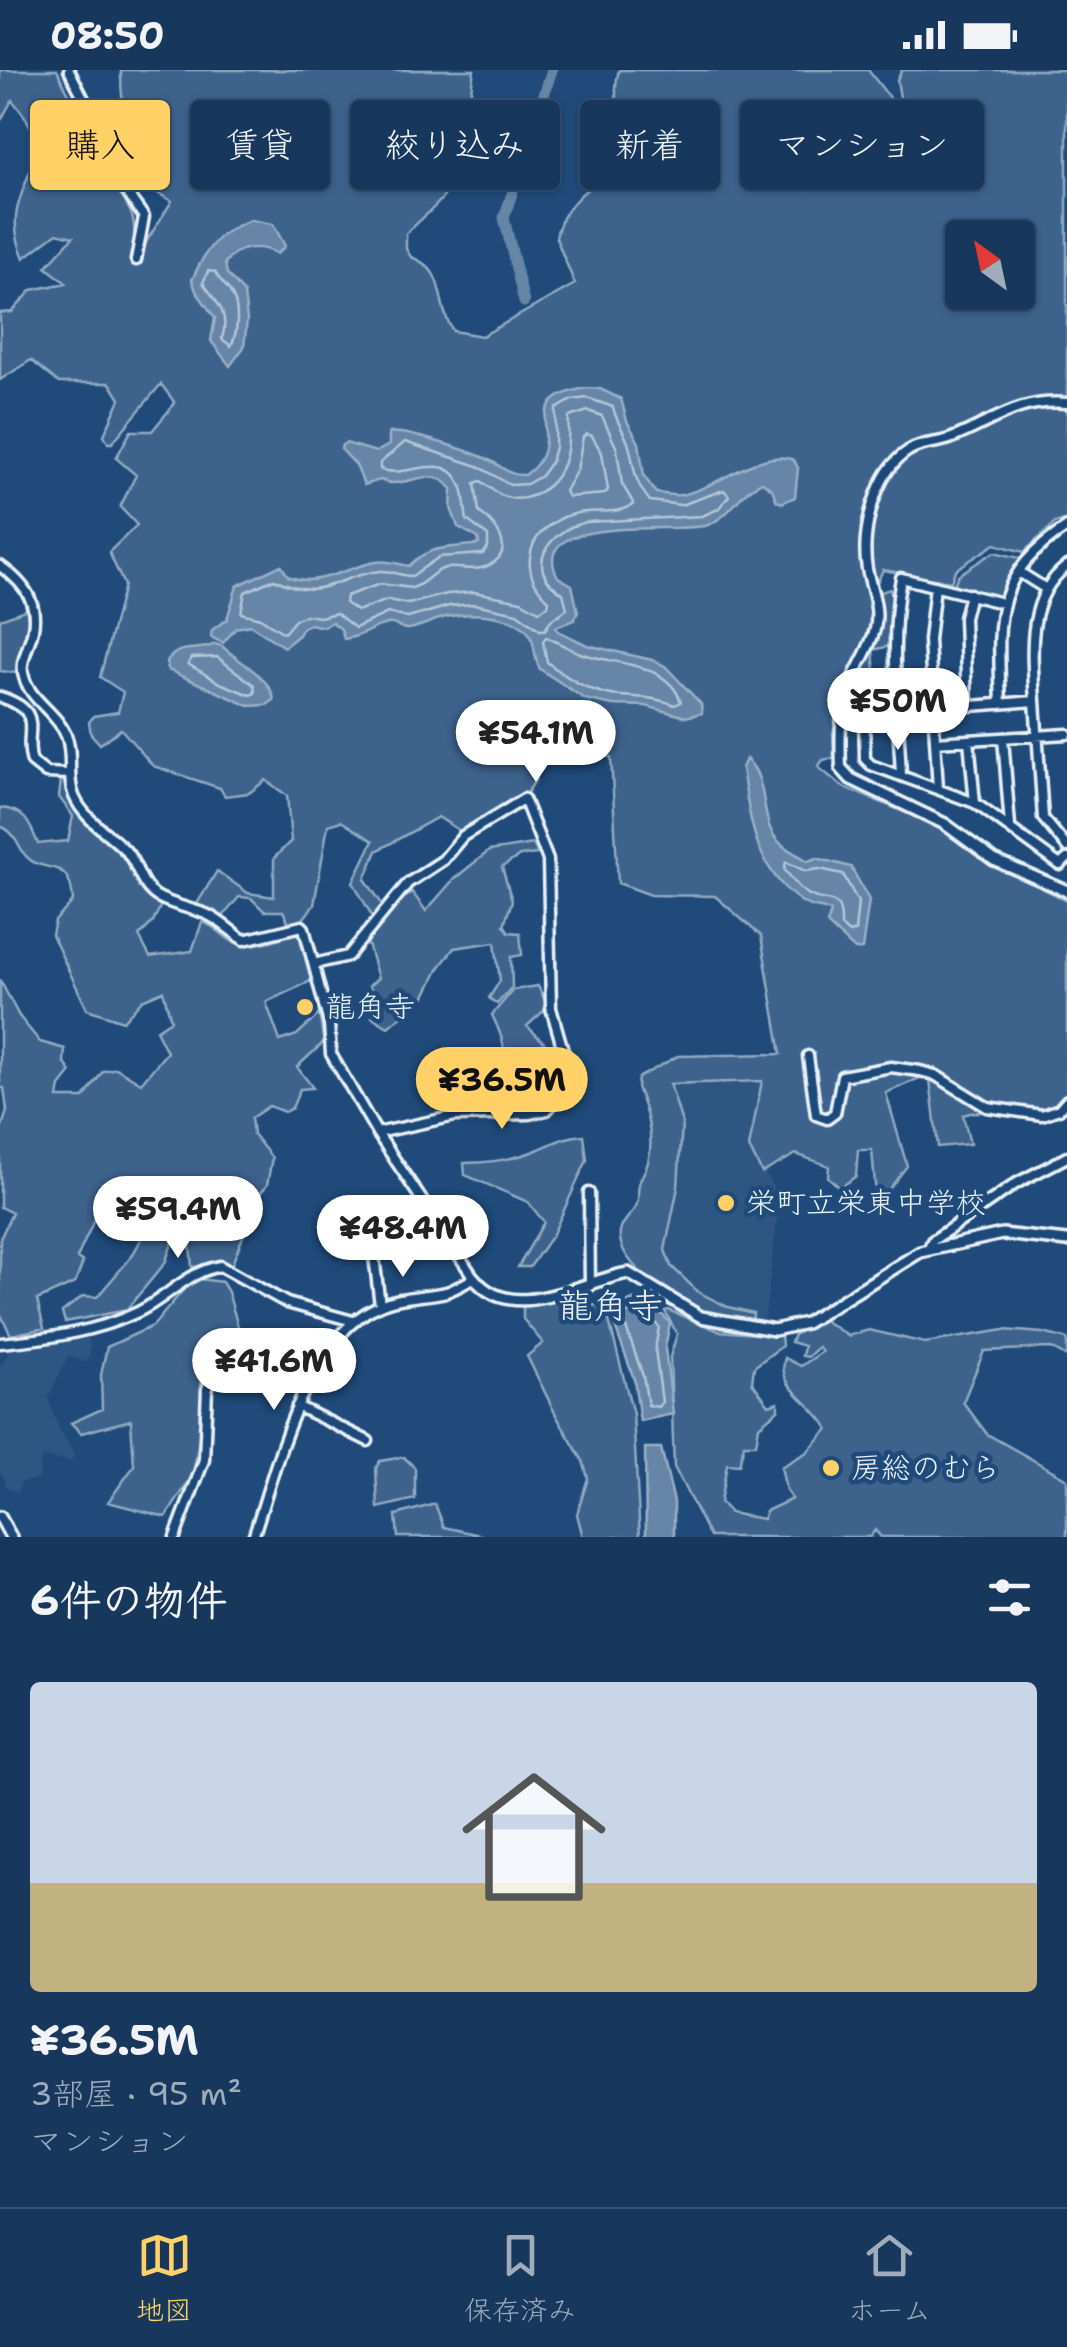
<!DOCTYPE html>
<html lang="ja">
<meta charset="utf-8">
<style>
:root{--surface:#17385c;--page:#244365;--text:#f1f3f6;--muted:#9eacbb;--line:#365272;--accent:#ffd166}
body{margin:0;font-family:"Shantell Sans","Klee One",sans-serif;background:var(--page);color:var(--text);height:100vh;display:flex;flex-direction:column;font-size:38px;white-space:nowrap}
*{box-sizing:border-box;margin:0}
p{font-size:32px;color:var(--muted)}
.icon{flex:none;width:55px;height:55px;fill:none;stroke:currentColor;stroke-width:2;stroke-linecap:round;stroke-linejoin:round}
.map{position:relative;height:1467px;overflow:hidden}
.drawer{display:flex;flex-direction:column;background:var(--surface);flex:1}
.drawer>*{flex:none}
.top-card{position:absolute;left:30px;top:30px;width:1008px;height:90px;display:flex;gap:20px}
.needle{width:65px;rotate:327deg}
.tools{position:absolute;left:945px;top:150px;display:grid;gap:20px}
.tools a{display:grid;place-items:center;width:90px;height:90px;border-radius:10px;background:var(--surface);box-shadow:0 2px 8px #0004,0 0 0 2px var(--line);font-size:50px}
.price{position:absolute;translate:-50% -85px;padding:0 22px;border-radius:35px;background:#fff;color:#222;font-size:32px;line-height:65px;filter:drop-shadow(0 2px 5px #0008)}
.price::after{content:'';position:absolute;left:50%;top:60px;width:30px;height:22px;margin-left:-15px;background:inherit;clip-path:polygon(0 0,100% 0,50% 100%)}
.price.on{background:var(--accent);color:#111}
ul{padding:0;list-style:none}
li{display:grid;align-content:center;gap:20px;height:530px;padding:0 30px}
li span{display:grid;place-items:center;height:310px;border-radius:10px;color:#555}
li>.icon{margin-inline-start:auto}
span .icon{width:180px;height:180px;fill:#fffc;stroke-width:1}
li b{font-size:42px}
h2{display:flex;justify-content:space-between;align-items:center;height:120px;padding:0 30px;font-size:42px}
.pill{padding:0 35px;border-radius:10px;background:var(--surface);box-shadow:0 2px 8px #0004,0 0 0 2px var(--line);font-size:35px;line-height:90px}
.pill.on{background:var(--accent);color:#111}
.status{display:flex;justify-content:space-between;align-items:center;height:70px;padding:0 50px;background:var(--surface);direction:ltr}
.status svg{height:28px;fill:currentColor}
.tab-bar{display:flex;justify-content:space-around;align-items:center;height:140px;border-top:2px solid var(--line);background:var(--surface);font-size:28px;color:var(--muted)}
.tab-bar a{display:grid;justify-items:center;gap:5px}
.tab-bar .on{color:var(--accent)}
.map>svg:first-child{display:block}
.built{fill:#2e5683}
.green{fill:#3c628c;stroke:#92aac2;stroke-width:2.5;fill-rule:evenodd}
.water{fill:#6685a7;stroke:#9ab0c7;stroke-width:2.5}
.lines{fill:none;stroke-linecap:round;stroke-linejoin:round}
.shore{stroke:#b4c6d8;stroke-width:2.5}
.river{stroke:#6685a7;stroke-width:11}
.minor-casing{stroke:#e8f1f8;stroke-width:15}
.tertiary-casing{stroke:#e8f1f8;stroke-width:16}
.minor{stroke:#1f4a7a;stroke-width:8}
.tertiary{stroke:#1f4a7a;stroke-width:9}
.poi-dot{fill:#ffd166;stroke:#1f4a7a;stroke-width:4}
.labels{text-anchor:middle;stroke-width:9;stroke-linejoin:round;paint-order:stroke}
.poi-label{font-size:30px;fill:#e8f1f8;stroke:#1f4a7a;text-anchor:start}
.quarter-label{font-size:35px;fill:#e8f1f8;stroke:#1f4a7a}
</style>
<div class="status"><b>08:50</b><svg viewBox="0 0 49 12"><path d="M0 12V9h3v3zM5 12V6h3v6zM10 12V3h3v9zM15 12V0h3v12zM26 1h20v11H26zM47 4h2v5h-2z"/></svg></div>
<div class="map">
<svg width="1067" height="1467" viewBox="0 0 1067 1467">
<rect width="100%" height="100%" fill="#1f4a7a"/>
<filter id="ink" filterUnits="userSpaceOnUse"><feTurbulence type="fractalNoise" baseFrequency=".01" numOctaves="2"/><feDisplacementMap in="SourceGraphic" scale="20" xChannelSelector="R" yChannelSelector="G"/><feConvolveMatrix kernelMatrix="1 2 1 2 8 2 1 2 1" color-interpolation-filters="sRGB"/></filter>
<g filter="url(#ink)">
<path class="built" d="M762,1011L750,1077L776,1122L778,1144L764,1254L752,1252L753,1242L728,1237L698,1222L671,1196L665,1180L678,1117L682,1053L669,1014Z
M89,1262L90,1284L86,1292L68,1286L48,1328L57,1354L74,1385L71,1391L41,1387L39,1409L21,1412L18,1423L5,1416V1409L0,1402V1297L8,1285L7,1275L37,1273Z"/>
<path class="green" d="M0,0H57L83,53L53,101L102,97C112,112 126,129 132,146C137,159 131,172 138,185L172,131C165,127 157,124 152,118C131,91 120,33 121,0H474L469,34L453,51C454,67 458,85 456,101C453,126 422,147 406,164V179L411,187C448,200 434,231 453,261L482,266L575,214L556,168C559,144 584,116 607,108C629,101 635,108 642,81C624,55 609,32 619,0H868L903,45L897,10L902,0H1067V449L1055,453L1024,482L995,474L955,500L951,512L883,500L871,525L890,519L893,532L890,576L873,580L875,601L865,640H855L856,623L846,624L833,663L834,688L823,690L818,697L843,717L944,758L991,794L1067,830V1036C1040,1063 995,1033 963,1045L970,1074L938,1077L930,1009L920,1005V1008L886,1023L907,1096L883,1127L876,1126L872,1080H858L856,1106L840,1118L828,1107L829,1096L796,1084L762,1103L749,1077L762,1011L670,1014L682,1053L678,1117L665,1180L671,1196L698,1222L728,1237L753,1243L752,1252C737,1249 721,1248 706,1243C680,1235 616,1195 620,1162C622,1151 631,1146 636,1136C640,1129 637,1122 639,1114C641,1106 646,1100 648,1092C655,1068 646,1040 637,1017L638,1008L678,986L781,984L761,866L715,826L651,825L618,813L611,687L551,682L544,677L536,709L527,723L463,763L438,747L377,781L365,809L384,837L372,846L353,812L373,771L341,751L328,755L314,835L297,857L290,856L283,841H264L251,828L239,827L220,850L195,837L217,801L248,823L274,827V788L291,771L287,726L266,710L249,723L225,726L220,718L153,696L121,659L100,674L91,664L89,652L94,646L118,642L123,622L100,607L124,515L109,482L137,455L120,437L136,405L116,388L131,361H152L175,333L161,314L112,373H108L104,365L120,329L110,313H59L31,290L0,310V243L12,242L32,220L66,213L46,197L73,167L57,163L24,188C0,133 36,116 34,72C33,55 22,42 12,30L0,52ZM962,168H1018V222H962Z
M994,482L1020,488L999,530L953,517L958,505Z
M30,538C30,561 21,579 17,603L0,601V549Z
M61,710L66,712C73,746 102,759 123,785C140,806 137,818 161,835L153,852L139,866L150,887L192,881L202,852C217,856 223,868 236,873C253,880 284,866 301,861L315,909L266,932L280,971L297,965L319,944L324,972L297,997L313,1018L300,1019L292,1038L284,1042L269,1036L251,1048L253,1064L272,1088L267,1115L249,1137L246,1159L232,1194L192,1197L189,1164L173,1171L165,1193L126,1240L65,1252L62,1242L83,1226L97,1227L132,1186L159,1136L137,1125L128,1137L112,1129L101,1150L95,1148L77,1188L83,1192L75,1213L37,1230L44,1258L11,1265L0,1243V1169L12,1143L0,1137V1063L7,1041L4,1018H0V910L19,946L40,972L65,979L64,992L71,1002L60,1016L58,1028H84L103,1001L116,998L141,1013L167,982L156,960L171,950L163,921L142,930L123,951L87,939L52,865L55,851L73,831C70,783 43,807 25,785C15,773 16,762 0,756V738C24,739 30,753 38,774L68,771L73,746L59,727Z
M533,774L538,784L520,786L502,797L512,831L504,855L509,862L520,863L522,885L511,887L512,917L497,934L489,928L500,911L495,872L454,878L439,898L424,928L388,957L372,947L382,936L369,916L378,908L367,871L401,830L412,822L426,841L454,809L489,781Z
M538,916L548,937L527,956L560,988L564,1011L554,1026L537,1038L512,1034L495,1010C510,984 504,970 492,945L513,920Z
M584,1065L587,1090L553,1164L530,1197H518L544,1152L528,1132L465,1105L464,1093C488,1093 515,1089 537,1080C554,1073 565,1066 584,1065Z
M199,1209L222,1212L228,1222L242,1270L202,1281L200,1363L193,1405L166,1447L108,1432L134,1396L131,1350L81,1363L71,1353L102,1339L101,1305L107,1277L153,1256L189,1213Z
M559,1231L565,1236L605,1235L633,1344L640,1467H583L577,1444L588,1408L583,1391L557,1347L527,1286L543,1273L523,1249V1232Z
M668,1240L719,1261L781,1266L782,1276L754,1297L752,1312L769,1335L778,1332V1340L759,1356L756,1374H744L739,1395L727,1394L720,1432L730,1443L763,1449L766,1441L792,1429L786,1420L781,1397L807,1382L828,1359C814,1332 775,1318 785,1288L801,1296L822,1282L818,1277L808,1287L802,1286L804,1276L791,1272L794,1265L822,1249L848,1266L869,1260L925,1273L1004,1260L1043,1263L1067,1269V1287L1051,1278L984,1281L963,1332L987,1364L1067,1409V1467H881L875,1460L870,1467H710L674,1397L670,1287L677,1264L665,1241Z
M404,1387L415,1398V1429L378,1438L376,1398L380,1391Z
M435,1434L444,1457L489,1467H398L396,1445Z"/>
<path class="water" d="M802,36C836,50 815,92 809,116L804,120C780,105 785,55 802,36Z
M251,150L273,154L285,176L277,184C261,174 236,176 225,193L227,204L244,223L247,250L244,277L230,296L211,271L215,248L196,221L192,210C206,179 218,161 251,150Z
M587,318L600,319L621,329L627,351L639,373L644,406L656,423C664,424 673,426 680,425C717,419 761,377 794,390L798,398L795,427L782,433L777,431L772,419L762,412C740,421 731,446 708,455C681,465 523,441 558,507L572,515L578,542L574,550L556,557L558,561L587,575L652,590L665,596L701,634L702,643L686,647L646,636L613,635L585,629L540,599C533,588 536,572 528,562C512,543 468,542 446,547C434,550 420,557 409,559C400,560 396,552 387,554C371,557 363,567 344,569L341,559L332,552L324,557L310,554L302,558L299,565L284,577L250,555L236,558L223,573L211,567L212,560L227,549L237,516L281,495L288,506C317,519 348,496 376,492C388,490 398,494 409,496C431,473 452,479 479,474L478,468L458,457L451,438L452,419C430,391 406,422 380,410L364,415L356,395L341,379L342,375L346,373L376,382L389,375V363C404,359 473,382 489,390C504,397 508,406 525,405C572,373 511,330 587,318Z
M215,574L222,576C238,592 271,607 274,630L267,635L249,636L168,600L167,592C178,572 199,583 215,574Z
M746,689C768,707 760,744 774,766C782,778 797,784 808,791L817,788L851,797L869,830L862,879L855,880L827,854L831,842C822,836 811,839 802,832C755,800 750,750 742,698Z
M635,1229L656,1238L670,1253L665,1278L673,1344L640,1351L634,1309L609,1240Z
M645,1378H661L674,1432V1467H646Z"/>
<g class="lines">
<path class="shore" d="M208,201L215,202C219,210 226,215 231,223C240,237 238,262 231,276L222,269C230,243 217,232 203,213Z
M587,328L613,337C616,352 625,362 629,376C636,401 632,409 650,431L681,435L724,420L729,426L718,439L702,446L587,452C549,459 521,499 563,523L567,539L551,550L545,560H540L517,543L474,534L449,536L408,548L388,543L355,558L336,543L320,547L305,545L295,550L284,563L260,548L241,543L245,522L274,509C324,533 334,506 380,501C391,500 401,506 412,506L439,487L483,484L488,477V466L467,450C465,440 465,428 462,418C447,376 407,411 380,399V393L405,372L478,396L510,415L527,414L541,406L551,392L555,377L556,339L572,330Z
M588,341L602,346L617,379L622,414L634,434C608,451 578,429 544,460C536,467 531,477 530,488C528,505 537,519 549,530L548,536L539,541L521,531L474,522L447,524L408,534L388,530L357,541L345,533L346,526L380,514L412,518C426,514 432,501 445,498C458,496 472,502 485,497C518,484 498,455 479,442L475,413L481,411C490,418 499,426 510,428C539,433 563,407 567,380C569,369 568,357 569,347Z
M587,364L592,366L602,383L608,420L604,424L568,427L565,421L577,400L583,367Z
M546,567C558,572 570,580 583,584C617,595 668,592 681,632L675,635C654,626 634,628 612,625C587,621 566,607 547,592L543,572Z
M217,587L254,615L255,623L250,625L220,613L188,594L192,588Z
M786,792L806,801L819,799L843,804L858,832L855,861L849,863L841,856C842,819 826,837 806,823C797,817 791,807 784,799Z
M634,1241L650,1247L659,1257L655,1279L662,1332L658,1337L648,1335L643,1306L623,1249L625,1244Z"/>
<path class="river" d="M524,232L504,148L552,0"/>
<g class="minor-casing">
<path id="minor" d="M69,0L90,41L104,90L144,147L136,190
M0,496C29,516 42,539 29,573C26,583 21,593 23,603C28,630 56,641 66,665C74,685 66,706 74,726C84,750 109,763 126,781C138,795 140,815 156,826C171,835 190,838 206,844C220,850 232,862 244,870L302,856L304,858L329,954L331,984L377,1063L474,1208C465,1213 456,1219 446,1222C424,1227 399,1226 378,1236C304,1270 277,1396 253,1467
M1019,502L1046,519
M935,516L929,570L938,719
M0,627C48,642 22,662 32,692L46,703L70,704
M1035,631C1032,584 1025,528 1067,496
M1001,634C998,552 990,507 1067,457
M967,636L964,548L970,524
M864,644L865,689L871,695L975,733L1060,795L1067,789
M842,646L1035,631L1043,748L1067,777
M1003,668L1010,756
M969,670L975,733
M935,672L1067,664
M841,698C840,669 839,642 850,615C857,596 870,579 875,559C880,538 871,519 867,499C860,462 876,401 908,381C921,372 938,374 952,368C995,351 1017,329 1067,333
M901,705C898,639 889,572 901,508L1002,533
M314,894L348,886L408,813L443,790L463,766L524,729L548,790L551,938L569,1001L566,1019L547,1040L529,1044L455,1046L377,1063
M808,986L816,1045L827,1049L835,1043L842,1006L891,997L920,1001L935,1005L987,1037L1042,1045L1059,1039L1067,1030
M589,1123L590,1216
M929,1179L932,1171L1017,1113L1067,1087
M380,1235L372,1170L440,1157
M0,1273C46,1269 96,1262 138,1242C167,1228 187,1202 220,1196L287,1233L353,1251
M297,1336L368,1371
M175,1467L204,1390L207,1319L216,1301L294,1275L338,1268"/>
</g>
<g class="tertiary-casing">
<path id="tertiary" d="M841,698L851,709L945,754L994,790L1067,821
M474,1208C512,1256 581,1211 628,1203L701,1247L774,1260L806,1253L920,1182L1002,1164L1067,1171
M0,1447L11,1467"/>
</g>
<use href="#minor" class="minor"/>
<use href="#tertiary" class="tertiary"/>
</g>
</g>
<g class="poi-dot">
<circle cx="305" cy="937" r="10"/>
<circle cx="726" cy="1133" r="10"/>
<circle cx="831" cy="1398" r="10"/>
</g>
<g class="labels">
<g class="poi-label">
<text x="325" y="947">龍角寺</text>
<text x="746" y="1143">栄町立栄東中学校</text>
<text x="851" y="1408">房総のむら</text>
</g>
<g class="quarter-label">
<text x="610" y="1248">龍角寺</text>
</g>
</g>
</svg>
<div class="tools">
<a><svg class="needle" viewBox="-14 -14 28 28"><path d="M0-13l5 13h-10z" fill="#e53935"/><path d="M0 13l5-13h-10z" fill="#9eacbb"/></svg></a>
</div>
<b class="price" style="left:898px;top:683px">¥50M</b>
<b class="price" style="left:536px;top:715px">¥54.1M</b>
<b class="price on" style="left:502px;top:1062px">¥36.5M</b>
<b class="price" style="left:178px;top:1191px">¥59.4M</b>
<b class="price" style="left:403px;top:1210px">¥48.4M</b>
<b class="price" style="left:274px;top:1343px">¥41.6M</b>
<div class="top-card">
<a class="pill on">購入</a>
<a class="pill">賃貸</a>
<a class="pill">絞り込み</a>
<a class="pill">新着</a>
<a class="pill">マンション</a>
</div>
</div>
<section class="drawer">
<h2>6件の物件<svg class="icon" aria-label="filters" viewBox="0 0 24 24"><path d="M4 7h16M4 17h16"/><circle cx="9" cy="7" r="2"/><circle cx="15" cy="17" r="2"/></svg></h2>
<ul>
<li><span style="background:linear-gradient(#c9d6e8 65%,#c2b280 0)"><svg class="icon" aria-label="home" viewBox="0 0 24 24"><path d="M3 11l9-7 9 7M6 9v11h12V9"/></svg></span><div><b>¥36.5M</b><p>3部屋 · 95 m²</p><p>マンション</p></div></li>
</ul>
</section>
<nav class="tab-bar">
<a class="on"><svg class="icon" aria-label="map" viewBox="0 0 24 24"><path d="M3 6l6-2 6 2 6-2v14l-6 2-6-2-6 2zM9 4v14M15 6v14"/></svg>地図</a>
<a><svg class="icon" aria-label="saved" viewBox="0 0 24 24"><path d="M7 4h10v16l-5-4-5 4z"/></svg>保存済み</a>
<a><svg class="icon" aria-label="home" viewBox="0 0 24 24"><path d="M3 11l9-7 9 7M6 9v11h12V9"/></svg>ホーム</a>
</nav>
